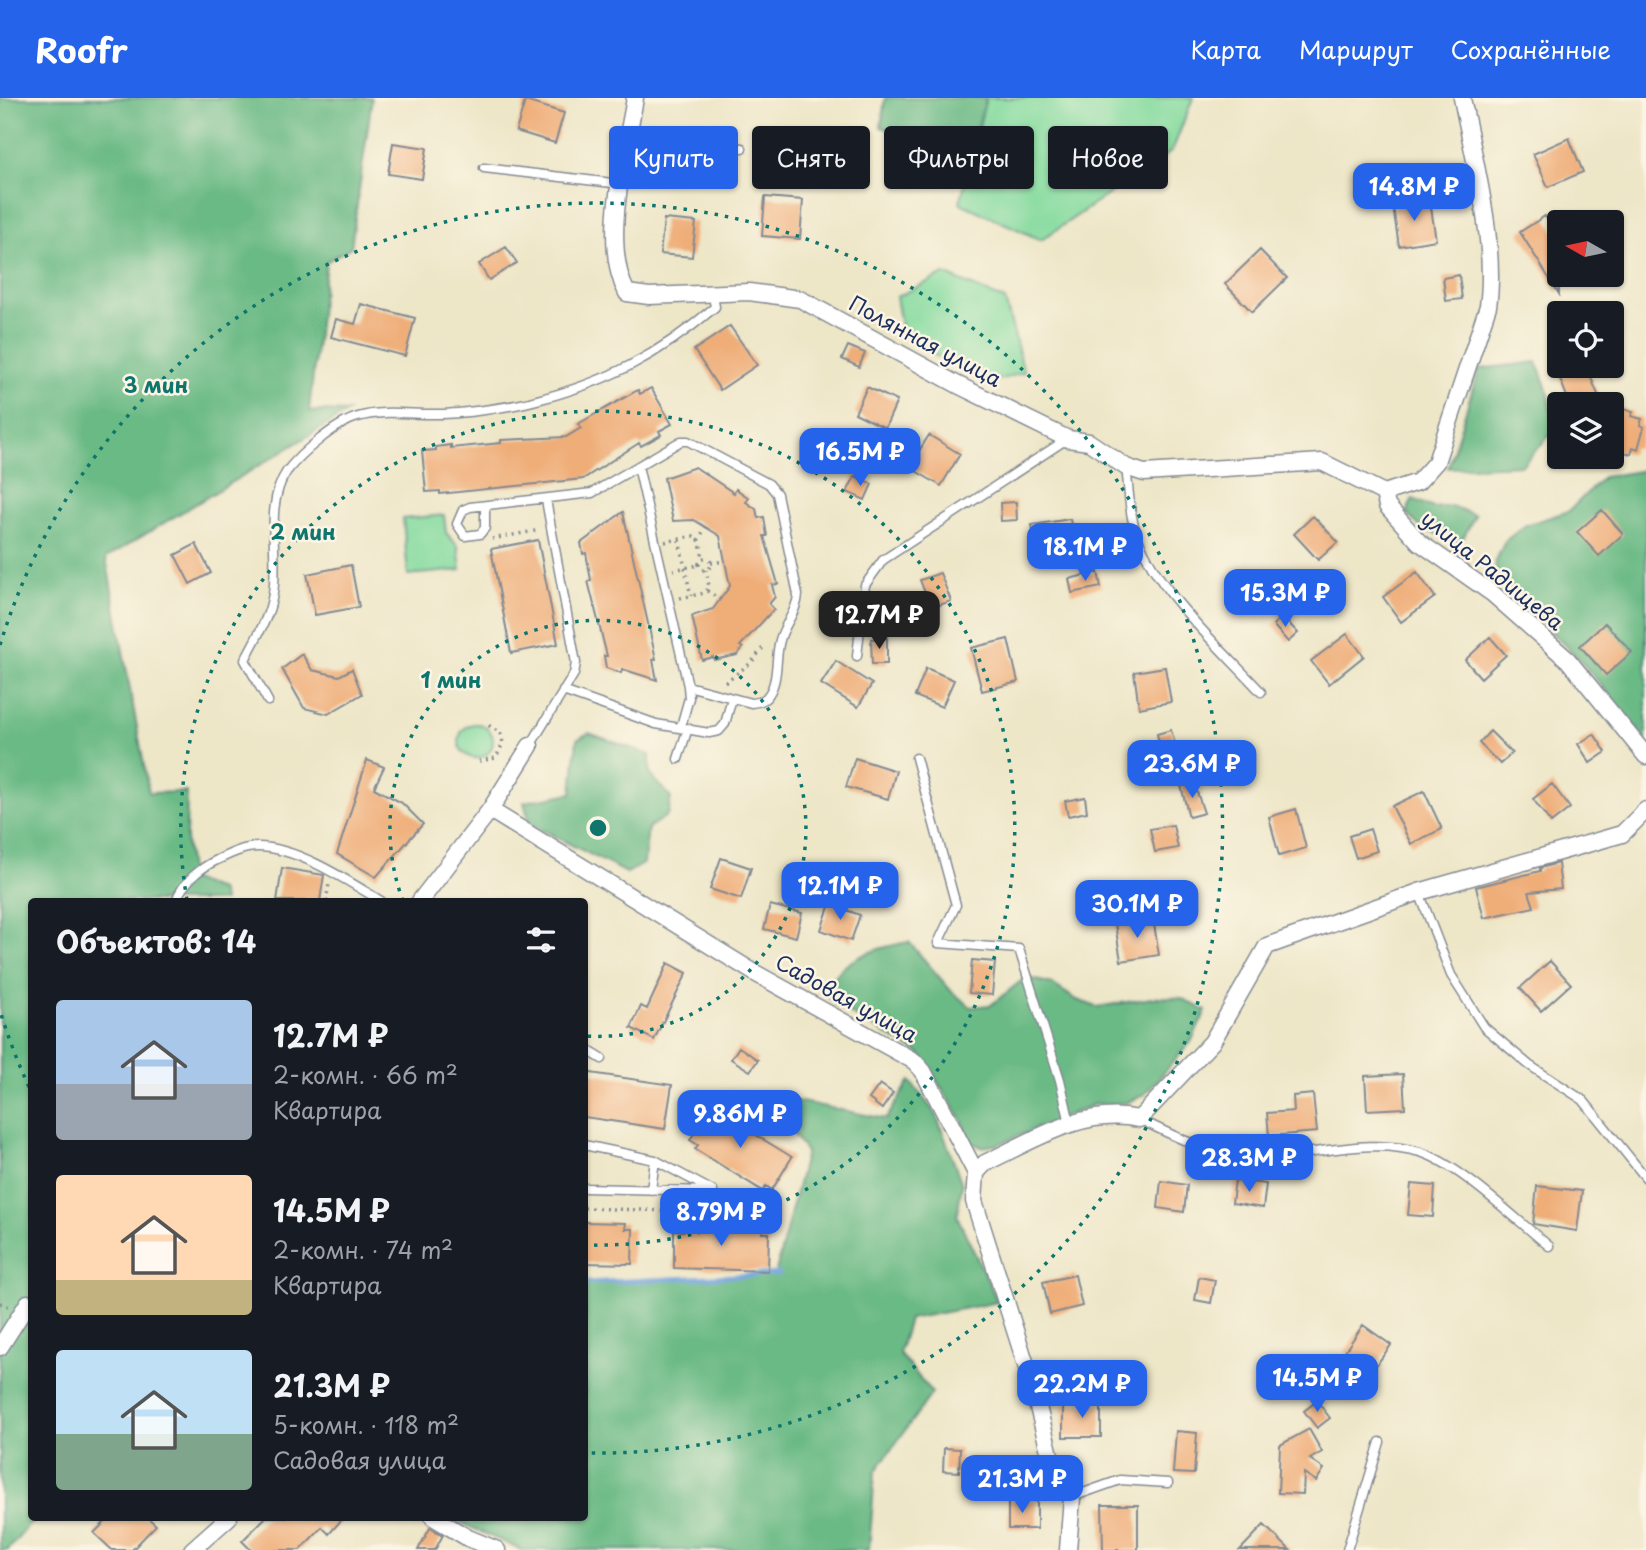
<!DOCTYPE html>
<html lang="ru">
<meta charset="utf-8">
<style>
:root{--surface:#171b24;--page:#242831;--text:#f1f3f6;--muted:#9ea1a6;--accent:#2563eb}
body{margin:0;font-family:"Playpen Sans",sans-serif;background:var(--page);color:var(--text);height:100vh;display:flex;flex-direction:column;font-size:26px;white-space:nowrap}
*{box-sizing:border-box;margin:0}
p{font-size:23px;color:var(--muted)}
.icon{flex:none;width:38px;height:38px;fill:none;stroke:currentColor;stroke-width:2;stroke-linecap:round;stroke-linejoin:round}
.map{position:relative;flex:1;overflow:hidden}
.panel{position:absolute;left:28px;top:800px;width:560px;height:623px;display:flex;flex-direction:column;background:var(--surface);border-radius:7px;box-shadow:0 2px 5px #0004}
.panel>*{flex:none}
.guide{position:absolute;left:609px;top:28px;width:665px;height:63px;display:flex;gap:14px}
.needle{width:46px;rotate:279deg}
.fabs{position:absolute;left:1547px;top:112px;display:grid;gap:14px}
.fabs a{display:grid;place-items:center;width:77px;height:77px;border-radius:7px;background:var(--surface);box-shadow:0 2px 5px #0004;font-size:35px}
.price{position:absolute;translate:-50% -60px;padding:0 16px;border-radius:14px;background:var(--accent);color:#fff;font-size:23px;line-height:46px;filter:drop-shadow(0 2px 4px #0008)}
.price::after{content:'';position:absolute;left:50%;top:42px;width:21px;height:16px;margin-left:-10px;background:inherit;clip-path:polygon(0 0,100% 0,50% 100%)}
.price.current{background:#222;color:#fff}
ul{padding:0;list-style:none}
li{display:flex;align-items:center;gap:21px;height:175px;padding:0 28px}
li span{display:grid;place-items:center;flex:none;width:196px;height:140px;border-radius:7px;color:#555}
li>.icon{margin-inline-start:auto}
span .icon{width:84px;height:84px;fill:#fffc;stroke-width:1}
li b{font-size:30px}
h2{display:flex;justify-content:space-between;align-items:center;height:84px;padding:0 28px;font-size:30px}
.pill{padding:0 24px;border-radius:7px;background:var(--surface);box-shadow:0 2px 5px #0004;font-size:24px;line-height:63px}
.pill.current{background:var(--accent);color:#fff}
header{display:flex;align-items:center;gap:42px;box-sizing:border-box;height:98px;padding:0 35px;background:var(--accent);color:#fff}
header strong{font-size:33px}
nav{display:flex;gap:38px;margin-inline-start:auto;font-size:24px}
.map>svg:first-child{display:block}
.green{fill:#83da9e;stroke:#4f847e;stroke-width:2}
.forest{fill:#6aba85;stroke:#427472;stroke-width:2}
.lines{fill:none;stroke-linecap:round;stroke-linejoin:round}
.stream{stroke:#6fa3db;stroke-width:5}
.building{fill:#efad78}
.lane-casing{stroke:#848a92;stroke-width:11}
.street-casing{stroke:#848a92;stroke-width:19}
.path{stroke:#848a92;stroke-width:3.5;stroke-dasharray:2 5;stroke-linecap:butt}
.lane{stroke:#fff;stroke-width:8}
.street{stroke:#fff;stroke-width:16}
.ring{fill:none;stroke:#0f766e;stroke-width:3.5;stroke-dasharray:3.5 7}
.labels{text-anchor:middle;stroke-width:5;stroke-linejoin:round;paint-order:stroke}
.street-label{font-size:21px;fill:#1b2f5e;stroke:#fcf5e5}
.centre{fill:#0f766e;stroke:#fcf5e5;stroke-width:3.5}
.ring-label{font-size:21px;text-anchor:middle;font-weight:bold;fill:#0f766e;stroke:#fcf5e5;stroke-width:5;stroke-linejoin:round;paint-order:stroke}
</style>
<header>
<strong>Roofr</strong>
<nav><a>Карта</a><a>Маршрут</a><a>Сохранённые</a></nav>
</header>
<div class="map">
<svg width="1646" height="1452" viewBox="0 0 1646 1452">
<rect width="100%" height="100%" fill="#fcf5e5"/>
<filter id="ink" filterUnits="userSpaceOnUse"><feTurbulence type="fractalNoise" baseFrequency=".0143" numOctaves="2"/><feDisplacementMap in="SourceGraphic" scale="14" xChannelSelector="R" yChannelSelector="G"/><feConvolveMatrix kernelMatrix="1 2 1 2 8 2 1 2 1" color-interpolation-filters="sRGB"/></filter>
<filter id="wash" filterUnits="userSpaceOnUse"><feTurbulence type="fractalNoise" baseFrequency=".00686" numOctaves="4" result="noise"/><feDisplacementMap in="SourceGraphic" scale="28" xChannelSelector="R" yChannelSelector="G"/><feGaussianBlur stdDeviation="1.57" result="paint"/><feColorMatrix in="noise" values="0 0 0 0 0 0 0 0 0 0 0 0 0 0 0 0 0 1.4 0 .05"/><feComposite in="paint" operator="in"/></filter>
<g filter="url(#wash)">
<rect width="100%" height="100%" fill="#ede6c7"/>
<path class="green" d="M986,0H1193L1172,53L1041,142L960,105Z
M944,176L1005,202L1024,274L999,282L934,257L902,233L896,199Z
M444,417L446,435L458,448L461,472L408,477L403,421Z
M459 643a17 17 0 1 1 34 0a17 17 0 1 1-34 0Z"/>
<path class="forest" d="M0,0H372L351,149L326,164L309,313L348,314L106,460L149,695L187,694L186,741L191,782L220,792L224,803H32V1419H36L8,1452H0Z
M885,0H986L970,57L881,29Z
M1537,264L1549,297L1553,334L1522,367L1448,370L1479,271Z
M1646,372V642L1582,564L1498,482L1495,465L1505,443L1526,427L1569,413L1603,379Z
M1413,401L1433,410L1451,408L1475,417L1461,444L1422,431L1406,415Z
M589,635L650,657V676L671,700L668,717L648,730L644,765L627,775L530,726L524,704L572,695L577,641Z
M909,844L952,894L971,909L991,907L1026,879L1052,886L1077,902L1097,909L1158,899L1181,900L1206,913L1191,944L1144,997L1126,1005L1095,1006L996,1047L981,1049L967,1042L963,1024L920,956L837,908L827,898C833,861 879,849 909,844Z
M910,983L936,1016L962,1086L957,1118L998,1204L909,1221L899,1255L932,1295L875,1374L869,1452H521L448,1419H584L585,1184L775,1177L806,1054L766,997L886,1021Z"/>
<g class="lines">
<path class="stream" d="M584,1185L779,1176"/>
</g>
<g id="blocks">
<path class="building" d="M525,3L564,15L555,45L516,33Z
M1569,40L1583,74L1548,89L1533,56Z
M393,45L427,50L422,81L388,76Z
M649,53L668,54L666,74L648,72Z
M765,99L803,102L800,141L762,138Z
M1430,103L1436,142L1399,148L1393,109Z
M1545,118L1559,140V196L1520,134Z
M664,121L696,124L692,159L660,156Z
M506,149L517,165L489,182L479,166Z
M1260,152L1287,180L1252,214L1225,186Z
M1459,177L1462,201L1446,203L1443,180Z
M361,206L415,220L405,258L331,239L336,221L355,226Z
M730,228L757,267L720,292L694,252Z
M848,248L865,255L859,269L842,261Z
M1564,268H1586L1602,306H1570L1556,271Z
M867,289L897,303L885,330L855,315Z
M651,290L672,326L659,333L661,337L641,348L639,345L583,381L440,396V393L426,394L422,353L436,352V349L451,347V350L501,345V342L566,339L581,330L578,326L638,292L640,296Z
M1612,307L1633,314L1631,318L1642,321L1640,327L1644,329L1638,351L1633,349L1631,356L1612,351Z
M929,337L960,356L941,388L909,369Z
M695,369L734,395L736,391L749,400L746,404L756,411L758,420L764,419L767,438H764L778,486L772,487L775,499L769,506L774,511L740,548L743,550L737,557L714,562L713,559L702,562L692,518L713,511L730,488L720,438L694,422L673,423L664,380Z
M855,378L872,386L865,402L847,394Z
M1016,404L1017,422L1001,423L1000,405Z
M1602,412L1623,436L1599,458L1577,434Z
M623,414L656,561L653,562L657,582L622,571L621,575L606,570L604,558H607L588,483L591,482L586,455L583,456L581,445Z
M1313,418L1338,444L1318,462L1294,436Z
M1070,421L1074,444L1036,450L1032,427Z
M538,442L558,546L511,555L491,451Z
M196,446L211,475L190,486L175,457Z
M351,467L359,509L315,517L307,476Z
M1098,474L1101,489L1072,495L1069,481Z
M1417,474L1435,499L1401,524L1383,499Z
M940,475L951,503L931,510L920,482Z
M1282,518L1298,535L1288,544L1273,527Z
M1605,525L1632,554L1606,577L1580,548Z
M1347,536L1364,558L1329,586L1311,563Z
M1490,539L1506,557L1481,580L1465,562Z
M887,540V566H872L871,541Z
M1008,541L1018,584L982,593L971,550Z
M302,556L312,572L339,578L352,571L362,596L328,616L304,610L282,571Z
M836,563L872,586L858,609L821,586Z
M1165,569L1171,604L1139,610L1134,574Z
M926,570L954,582L942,609L915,598Z
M1171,632L1176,649L1161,653L1157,636Z
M1490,633L1512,655L1500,666L1479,645Z
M1594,636L1606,654L1590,665L1578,646Z
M855,660L896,673L888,701L846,689Z
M367,662L384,669L374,690L402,705L423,726L376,779L337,756Z
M1194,685L1204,715L1189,719L1181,688Z
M1552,686L1570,710L1551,725L1533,701Z
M1424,693L1442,731L1411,746L1392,708Z
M1085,699L1087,714L1068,718L1065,703Z
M1296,711L1306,750L1279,758L1269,719Z
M1173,727L1178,750L1155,754L1150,731Z
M1370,731L1377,753L1356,760L1349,738Z
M721,760L751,770L741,801L710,791Z
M1558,765L1561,791L1529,794L1534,809L1484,820L1476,789L1540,773V770Z
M282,770L324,777L320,803H277Z
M830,806L860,817L851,843L821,832Z
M770,807L802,815L796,839L764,831Z
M1153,820L1159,857L1121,863L1115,826Z
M972,862L995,864L992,897L969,895Z
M1550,863L1571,886L1541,913L1520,890Z
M668,865L687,875L654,942L631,930L641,908L647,911Z
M739,949L758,962L750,973L731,961Z
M584,974L672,987L665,1031L584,1019Z
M1403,976L1405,1010L1367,1012L1365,978Z
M880,986L893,995L882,1011L869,1001Z
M1313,996L1317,1034L1269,1038L1267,1015L1294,1013L1293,998Z
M710,1009L792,1059L772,1092L766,1088L763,1093L695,1051L698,1047L690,1042Z
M1235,1082L1266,1086L1263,1110L1232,1105Z
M1161,1083L1187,1087L1184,1114L1158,1110Z
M1411,1086L1435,1088L1433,1119L1408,1117Z
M1537,1088L1582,1093L1577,1133L1533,1126Z
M584,1124L626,1125L625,1131H633L632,1166L584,1165Z
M683,1127L762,1129V1135H769L768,1173L674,1170V1132L683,1133Z
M1075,1177L1082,1208L1050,1216L1043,1184Z
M1199,1179L1215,1182L1211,1205L1195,1202Z
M1363,1227L1391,1247L1372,1273L1345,1253Z
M1317,1303L1330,1320L1317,1330L1304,1313Z
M1063,1306H1101V1339H1063Z
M1309,1331L1322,1354L1310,1361L1324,1371L1316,1383L1304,1375L1303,1396L1278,1395L1280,1347Z
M1176,1333L1197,1335L1194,1376L1173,1375Z
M944,1350L960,1351L959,1374L943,1373Z
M1008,1402L1037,1403V1431H1008Z
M1102,1407H1138V1452H1103Z
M110,1419H147L156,1427L132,1452H112L94,1435Z
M266,1419H344L329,1436L322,1429L300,1452H251L242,1443Z
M1264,1427L1290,1452H1240Z
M430,1430L443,1437L435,1452H418Z"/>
</g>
</g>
<g filter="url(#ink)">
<use href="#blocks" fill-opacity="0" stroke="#848a92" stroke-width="2"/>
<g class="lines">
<g class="lane-casing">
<path id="lane" d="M628,40L742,50
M484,70L621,86
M638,368L688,588L689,600L681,628
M1126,369C1129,391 1129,417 1137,438C1159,496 1219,548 1261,594
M485,408V430L480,436L465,438L457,426L463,412L470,409L592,395L681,343H688L769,386L777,396L798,497C797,514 784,526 780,542C775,559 779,581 769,596C765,603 759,604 751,605L688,588
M857,558L865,487L883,462L1067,341
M563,593L656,626L709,635L719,633L725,626L732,600
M268,603L245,562C253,545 265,527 270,509C283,467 261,411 287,373C301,355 336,325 358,319C383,311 413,317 438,316C461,316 511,309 533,303C605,285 658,258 715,209L713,197
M530,648L574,576L576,565L546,402
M916,660L956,807L938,845L1019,851L1060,982L1070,1025
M678,661L688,630
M1419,794L1451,877L1484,929L1529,967L1583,1002L1646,1080
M176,803C182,785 200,770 217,762C230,756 243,749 258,749C297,749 348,783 381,803
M584,950L602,961
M1139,1021C1177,1040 1211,1057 1255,1059C1308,1060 1367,1038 1420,1054C1459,1066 1515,1121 1549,1148
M584,1047L655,1062L713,1093
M584,1090L711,1093
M651,1092L655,1062
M1072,1399L1120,1382L1168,1385
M1347,1452L1380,1344"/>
</g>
<g class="street-casing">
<path id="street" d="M635,0C626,55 600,145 627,195L649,198L749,194L800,201L958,287L1068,341L1089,344L1126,369L1144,375L1322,364L1384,395
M1462,0C1474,61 1497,147 1488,208L1436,364L1418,384L1384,395L1387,408L1419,444L1493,496L1568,562L1646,658
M490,712L755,875L914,963L923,973L976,1075L974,1103L1033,1289L1053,1369L1072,1399L1068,1452
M420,803L490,712L530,648
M976,1075L985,1065C1034,1042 1083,1009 1139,1021L1212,944L1267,848L1419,794L1622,736L1646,712
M0,1249L28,1205L32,1206
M433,1419L468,1440L497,1452
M192,1452L229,1419"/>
</g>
<path class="path" d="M492,441L540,432
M679,442L691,498
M698,442L706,429
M665,444L693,438L700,443L703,460
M699 466a6 6 0 1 1 12 0a6 6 0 1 1-12 0Z
M711,465L725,463
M673,472L699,467
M707,493L720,501
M680,500L705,495L709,488L706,472
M725,584L751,565L765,547
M479,663L496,660L503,645L501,636L487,626
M326,803L329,786
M584,1110L723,1115
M722,1128L724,1098
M0,1205L8,1208"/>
<use href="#lane" class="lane"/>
<use href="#street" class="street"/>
</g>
</g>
<g class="ring">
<path d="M403 803A208 208 0 1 1 585 938"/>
<path d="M187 802A417 417 0 1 1 587 1147"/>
<path d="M29 989A625 625 0 0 1 0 913M0 547A625 625 0 1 1 587 1355"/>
</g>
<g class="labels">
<g class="street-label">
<text transform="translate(925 244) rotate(28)" y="7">Полянная улица</text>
<text transform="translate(1492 473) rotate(39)" y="7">улица Радищева</text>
<text transform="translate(846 901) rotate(29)" y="7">Садовая улица</text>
</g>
</g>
<circle cx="598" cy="730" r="10" class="centre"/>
<g class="ring-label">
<text x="156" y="295">3 мин</text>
<text x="303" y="442">2 мин</text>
<text x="451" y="590">1 мин</text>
</g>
</svg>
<div class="fabs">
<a><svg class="needle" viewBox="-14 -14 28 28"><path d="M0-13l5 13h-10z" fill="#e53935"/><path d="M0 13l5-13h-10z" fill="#9ea1a6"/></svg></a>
<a><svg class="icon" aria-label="locate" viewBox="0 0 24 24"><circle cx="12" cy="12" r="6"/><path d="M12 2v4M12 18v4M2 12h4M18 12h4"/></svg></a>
<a><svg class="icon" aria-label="layers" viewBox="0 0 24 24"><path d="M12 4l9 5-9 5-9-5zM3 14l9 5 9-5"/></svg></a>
</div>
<b class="price" style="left:1414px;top:125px">14.8M ₽</b>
<b class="price" style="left:860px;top:390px">16.5M ₽</b>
<b class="price" style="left:1085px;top:485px">18.1M ₽</b>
<b class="price" style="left:1285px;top:531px">15.3M ₽</b>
<b class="price current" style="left:879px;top:553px">12.7M ₽</b>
<b class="price" style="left:1192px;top:702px">23.6M ₽</b>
<b class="price" style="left:840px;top:824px">12.1M ₽</b>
<b class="price" style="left:1137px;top:842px">30.1M ₽</b>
<b class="price" style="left:740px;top:1052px">9.86M ₽</b>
<b class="price" style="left:1249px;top:1096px">28.3M ₽</b>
<b class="price" style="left:721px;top:1150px">8.79M ₽</b>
<b class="price" style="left:1317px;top:1316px">14.5M ₽</b>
<b class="price" style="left:1082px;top:1322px">22.2M ₽</b>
<b class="price" style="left:1022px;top:1417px">21.3M ₽</b>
<div class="guide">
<a class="pill current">Купить</a>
<a class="pill">Снять</a>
<a class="pill">Фильтры</a>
<a class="pill">Новое</a>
</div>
<section class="panel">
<h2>Объектов: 14<svg class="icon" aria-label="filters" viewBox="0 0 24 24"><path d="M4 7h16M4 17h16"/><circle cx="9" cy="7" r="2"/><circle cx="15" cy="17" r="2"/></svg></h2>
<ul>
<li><span style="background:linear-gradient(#a9c7e8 60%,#9aa5b1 0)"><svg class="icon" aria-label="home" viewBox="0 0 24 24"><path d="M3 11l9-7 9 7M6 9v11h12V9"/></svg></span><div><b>12.7M ₽</b><p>2-комн. · 66 m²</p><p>Квартира</p></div></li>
<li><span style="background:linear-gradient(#ffd9b3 75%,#c2b280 0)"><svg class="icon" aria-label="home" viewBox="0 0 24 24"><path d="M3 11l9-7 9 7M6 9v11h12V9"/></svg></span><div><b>14.5M ₽</b><p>2-комн. · 74 m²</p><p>Квартира</p></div></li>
<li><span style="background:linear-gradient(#bfe0f5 60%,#7fa58c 0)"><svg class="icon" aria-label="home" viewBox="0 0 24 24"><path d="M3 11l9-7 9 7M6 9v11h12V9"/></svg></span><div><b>21.3M ₽</b><p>5-комн. · 118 m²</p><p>Садовая улица</p></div></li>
</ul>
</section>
</div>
